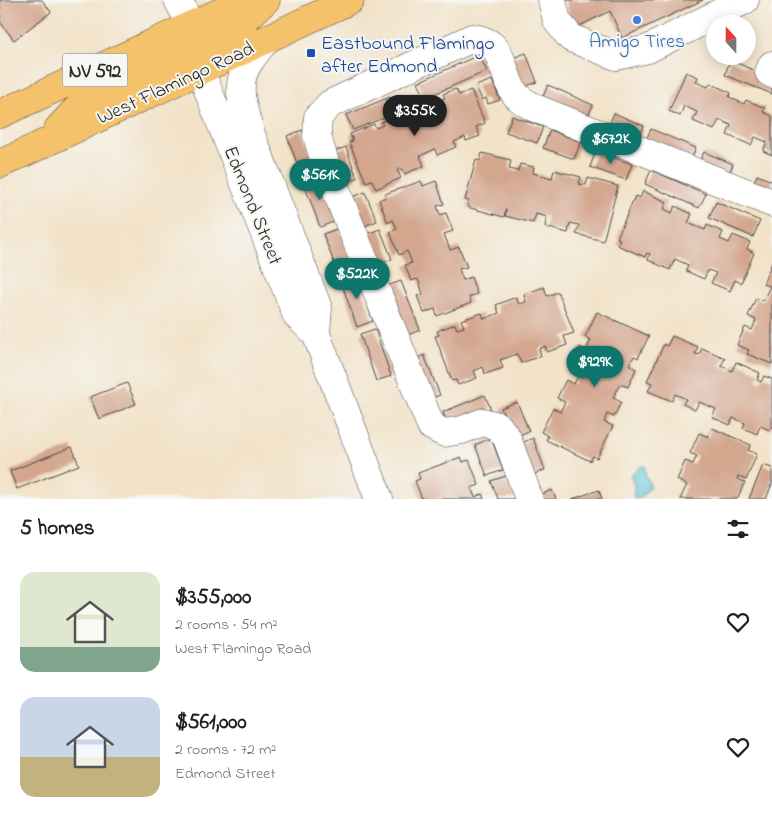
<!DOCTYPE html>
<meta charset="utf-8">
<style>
:root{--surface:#fff;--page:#f6f6f6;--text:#202124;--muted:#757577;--accent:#0f766e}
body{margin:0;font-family:"Indie Flower",sans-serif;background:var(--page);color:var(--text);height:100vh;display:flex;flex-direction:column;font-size:19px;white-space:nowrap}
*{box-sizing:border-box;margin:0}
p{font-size:16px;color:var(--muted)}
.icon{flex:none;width:28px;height:28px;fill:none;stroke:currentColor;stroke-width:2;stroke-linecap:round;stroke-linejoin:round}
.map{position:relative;height:499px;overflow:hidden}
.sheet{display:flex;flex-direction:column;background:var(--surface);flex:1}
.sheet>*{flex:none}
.needle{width:32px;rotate:339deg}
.fabs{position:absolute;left:706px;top:15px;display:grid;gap:10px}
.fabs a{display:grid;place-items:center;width:50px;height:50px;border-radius:50%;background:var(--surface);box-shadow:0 2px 12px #0003;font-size:25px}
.price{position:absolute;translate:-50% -42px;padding:0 11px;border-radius:18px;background:var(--accent);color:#fff;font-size:16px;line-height:32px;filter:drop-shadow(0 1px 2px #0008)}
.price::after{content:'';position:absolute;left:50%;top:30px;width:15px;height:11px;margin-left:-8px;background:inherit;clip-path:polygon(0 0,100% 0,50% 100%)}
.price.current{background:#222;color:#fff}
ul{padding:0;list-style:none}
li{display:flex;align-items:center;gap:15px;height:125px;padding:0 20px}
li span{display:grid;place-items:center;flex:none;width:140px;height:100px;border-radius:15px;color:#555}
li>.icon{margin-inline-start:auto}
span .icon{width:60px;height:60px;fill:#fffc;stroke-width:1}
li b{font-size:21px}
h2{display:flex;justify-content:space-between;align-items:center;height:60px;padding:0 20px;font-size:21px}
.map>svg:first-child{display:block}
.water{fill:#54bed0;stroke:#40747e}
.building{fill:#d3a68e}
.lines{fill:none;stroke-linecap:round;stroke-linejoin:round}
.minor-casing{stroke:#494643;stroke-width:29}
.major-casing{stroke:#494643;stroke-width:29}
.minor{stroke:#fff;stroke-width:28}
.major{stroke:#f4c26a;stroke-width:28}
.shop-dot{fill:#3f7fe0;stroke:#f6f6f2;stroke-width:2}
.transit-dot{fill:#1a4fb4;stroke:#f6f6f2;stroke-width:2}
.labels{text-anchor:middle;stroke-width:4;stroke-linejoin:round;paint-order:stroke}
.shield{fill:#f6f6f2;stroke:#686867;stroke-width:1}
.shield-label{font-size:19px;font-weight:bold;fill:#2b2b2b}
.shop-label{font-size:20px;fill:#366cbe;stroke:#f6f6f2}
.transit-label{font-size:20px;fill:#164399;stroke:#f6f6f2;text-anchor:start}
.street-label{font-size:20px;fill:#2b2b2b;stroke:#f6f6f2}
</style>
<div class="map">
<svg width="772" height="499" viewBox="0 0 772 499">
<rect width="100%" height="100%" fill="#f6f6f2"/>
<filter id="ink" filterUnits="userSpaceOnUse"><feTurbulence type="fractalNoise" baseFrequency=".02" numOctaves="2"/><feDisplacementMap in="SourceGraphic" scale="10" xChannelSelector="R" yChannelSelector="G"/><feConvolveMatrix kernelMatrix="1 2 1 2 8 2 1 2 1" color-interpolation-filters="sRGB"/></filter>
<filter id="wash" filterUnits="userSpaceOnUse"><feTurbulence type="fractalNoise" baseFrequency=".0096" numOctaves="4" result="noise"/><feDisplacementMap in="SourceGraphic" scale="20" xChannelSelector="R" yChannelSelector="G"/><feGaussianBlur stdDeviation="1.12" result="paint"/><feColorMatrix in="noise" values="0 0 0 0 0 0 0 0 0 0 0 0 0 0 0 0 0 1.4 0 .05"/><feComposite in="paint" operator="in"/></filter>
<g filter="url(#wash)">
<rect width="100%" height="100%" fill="#f2e2c8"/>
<path class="water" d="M642,465L645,466L646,476L651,486L641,498L635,499L633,495L634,486L630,475Z"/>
<g id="blocks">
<path class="building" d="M0,0H42L51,12L14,40L0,22Z
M566,0H703L622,38L610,11L571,30Z
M526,53L537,82L521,88L510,59Z
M479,55L487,71L425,98L418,82Z
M730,60L772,78V94L725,75Z
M686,72L698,77L696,82L708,87L710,83L731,93L729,97L744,104L746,100L765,108L763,112L772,116V155L763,151L767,142L755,137L751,145L727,135L731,125L719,120L714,130L693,121L697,112L684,106L680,116L669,111Z
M492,80L500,100L488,104L486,98L482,100L476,86Z
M548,85L593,105L586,120L541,101Z
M456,89L459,95L471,90L485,123L476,127L480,136L466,141L465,137L454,142L456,147L437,155L435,149L420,156L424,166L404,174L401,168L397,170L401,178L376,189L372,180L366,182L349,142L353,141L350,134L374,124L376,128L383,125L381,122L396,115L399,122L418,113L415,106L433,98L435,103L445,98L443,94Z
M390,97L396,113L353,130L346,115Z
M614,113L644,126L637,142L607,129Z
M512,116L543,127L537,143L506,132Z
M651,129L696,148L689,164L644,144Z
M302,130L316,168L301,174L287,136Z
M550,130L581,142L574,159L543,148Z
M346,147L357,178L343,183L332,152Z
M596,151L632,164L626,180L590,167Z
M704,152L733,164L727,179L697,167Z
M482,153L511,160L509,169L518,171L520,164L534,167L533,173L552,178L554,170L581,177L579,184L586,185L588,178L618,186L603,241L576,234L579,225L570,223L568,233L545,227L547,217L536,214L533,223L505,216L506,209L504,217L467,207L469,201L465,200L476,160L480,161Z
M651,170L706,194L699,208L645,184Z
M757,175L772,181V197L751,188Z
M319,176L336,221L320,227L303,181Z
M421,181L423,186L436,181L444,204L437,206L440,215L446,213L453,231L444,234L450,250L459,247L467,267L459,269L463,280L471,277L477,294L469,297L471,303L437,316L435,309L424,313L417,296L423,294L418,279L411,281L405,265L412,263L407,251L399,255L390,232L397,229L393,220L388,223L379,200L386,197L385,194Z
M643,191L667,202L664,209L672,213L675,206L692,214L688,223L705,230L707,225L723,232L720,239L729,243L733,235L750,242L747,249L754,253L741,283L735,280L730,291L711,283L716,273L708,270L704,279L686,271L688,265L675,259L670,270L648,260L650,254L647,253L645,257L617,245L620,239L617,238L635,196L640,198Z
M365,192L377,221L362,227L350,198Z
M716,202L760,221L753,237L709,218Z
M339,228L351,259L335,265L323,234Z
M380,229L392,259L376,266L364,235Z
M772,263V364L747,354L749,350L737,345L745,327L752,330L756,320L748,316L756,298L763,301L770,286L763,284Z
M356,273L373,321L357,327L340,279Z
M401,281L420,330L403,337L384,287Z
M544,287L547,296L558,292L574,333L564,336L567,345L547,352L545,346L539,349L541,356L521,363L517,354L500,360L503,368L485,374L483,367L474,371L477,378L458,385L456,380L452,381L435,336L439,335L437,331L455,324L457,329L464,327L461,320L482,313L484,319L499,313L496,305L516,297L519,304L526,302L524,294Z
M597,312L649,336L638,358L634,356L629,365L636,369L628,387L620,384L613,398L621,402L614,417L607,414L604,422L613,426L597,458L593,456L590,461L546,440L548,436L541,432L553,408L560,412L565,402L557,398L566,380L574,384L582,367L573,363L580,347L586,350L591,340L585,337Z
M375,329L391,376L376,381L360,334Z
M672,336L698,347L695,354L699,355L702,348L725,358L721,366L732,371L736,362L760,373L757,380L761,382L764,376L772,379V426L770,430L760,426L757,434L743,428L745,423L733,418L730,425L712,417L716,409L699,402L695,410L683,404L686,399L675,394L672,401L648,391L652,383L647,381L664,344L667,346Z
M424,355L440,395L425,400L410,361Z
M127,383L136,404L99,419L90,397Z
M485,395L491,410L449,428L443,412Z
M517,402L529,431L513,438L501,408Z
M712,428L751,445L748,450L757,454L746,480L738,476L737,479L745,482L737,499H680L687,485L677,480L685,461L693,464L697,456L690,453L699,433L708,437Z
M491,438L503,470L487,476L475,445Z
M533,438L545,470L529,476L517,445Z
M72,447L79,465L17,489L10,471Z
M461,457L463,462L469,460L479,485L471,488L475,497L482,494L484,499H422L415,481L420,479L418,473Z
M763,465L772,468V484L766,499H749Z
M506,476L515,499H498L491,481Z
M552,490L556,499H539L538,496Z
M599,490L602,499H572Z"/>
</g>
</g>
<g filter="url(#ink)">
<use href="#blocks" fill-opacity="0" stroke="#494643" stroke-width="1"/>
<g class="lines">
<g class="minor-casing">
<path id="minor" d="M178,0L191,25
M552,0L557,21L571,38L616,56L648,49L745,0
M267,39C236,75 236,84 249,129L318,308L316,334L379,499
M772,65L769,72L772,74
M200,70L297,316L316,334
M529,499L507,438L498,426L483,422L462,430L444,433L431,426L325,163L317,136L318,117L330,104L472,38C504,41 500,66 512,89C517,99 526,103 535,108L772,203"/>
</g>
<g class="major-casing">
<path id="major" d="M200,70L210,41L235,29L266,0
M0,114L246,0
M58,129C67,120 77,106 89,100C118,83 178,67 196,40L191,25
M0,164L350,0"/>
</g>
<use href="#minor" class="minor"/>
<use href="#major" class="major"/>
</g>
</g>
<circle class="shop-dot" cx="637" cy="20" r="5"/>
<rect class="transit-dot" x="306" y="48" width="10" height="10" rx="2.5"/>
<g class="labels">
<rect class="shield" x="62.5" y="53.5" width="65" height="33" rx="4"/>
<g class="shield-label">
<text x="95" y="77">NV 592</text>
</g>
<g class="shop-label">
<text x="637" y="47">Amigo Tires</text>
</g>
<g class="transit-label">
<text x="321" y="49">Eastbound Flamingo<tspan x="321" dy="23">after Edmond</tspan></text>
</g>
<g class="street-label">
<text transform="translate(175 82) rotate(-25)" y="7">West Flamingo Road</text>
<text transform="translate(254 205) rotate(68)" y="7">Edmond Street</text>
</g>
</g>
</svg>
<div class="fabs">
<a><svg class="needle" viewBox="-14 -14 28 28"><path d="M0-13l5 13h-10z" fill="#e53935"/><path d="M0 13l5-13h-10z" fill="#757577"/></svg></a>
</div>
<b class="price current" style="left:415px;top:137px">$355K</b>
<b class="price" style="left:611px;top:165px">$672K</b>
<b class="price" style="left:320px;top:201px">$561K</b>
<b class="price" style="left:357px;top:300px">$522K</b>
<b class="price" style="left:595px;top:388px">$929K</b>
</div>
<section class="sheet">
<h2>5 homes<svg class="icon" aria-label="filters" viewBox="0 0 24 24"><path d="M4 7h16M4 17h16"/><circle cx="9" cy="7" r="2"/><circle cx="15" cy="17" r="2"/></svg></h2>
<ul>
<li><span style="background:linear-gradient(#dfe7d0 75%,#7fa58c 0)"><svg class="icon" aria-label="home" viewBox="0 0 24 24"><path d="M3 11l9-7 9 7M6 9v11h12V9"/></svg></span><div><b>$355,000</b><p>2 rooms · 54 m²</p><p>West Flamingo Road</p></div><svg class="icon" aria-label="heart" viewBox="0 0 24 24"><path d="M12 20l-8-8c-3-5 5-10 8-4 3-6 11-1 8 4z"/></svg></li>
<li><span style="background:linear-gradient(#c9d6e8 60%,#c2b280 0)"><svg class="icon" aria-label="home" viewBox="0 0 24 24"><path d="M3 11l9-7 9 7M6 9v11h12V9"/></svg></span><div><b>$561,000</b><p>2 rooms · 72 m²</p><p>Edmond Street</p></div><svg class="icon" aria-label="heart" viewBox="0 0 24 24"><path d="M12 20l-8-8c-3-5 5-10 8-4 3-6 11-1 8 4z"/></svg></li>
</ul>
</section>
